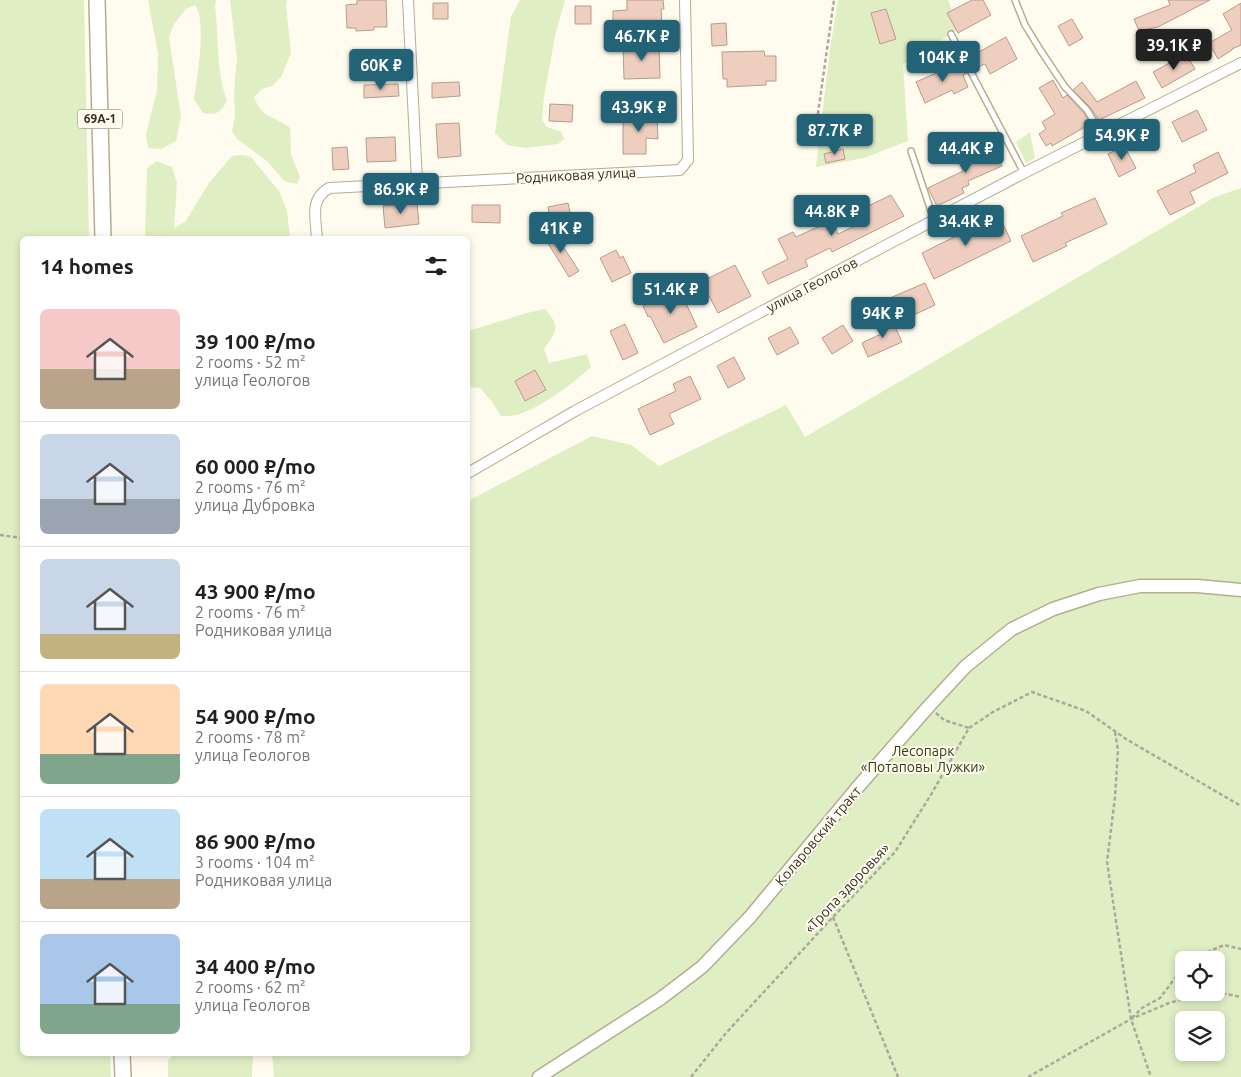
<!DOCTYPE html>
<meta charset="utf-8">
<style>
:root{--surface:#fff;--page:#f2f2f2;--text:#202124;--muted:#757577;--line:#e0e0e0;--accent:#226377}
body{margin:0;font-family:Ubuntu,sans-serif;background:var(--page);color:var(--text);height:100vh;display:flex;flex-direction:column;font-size:19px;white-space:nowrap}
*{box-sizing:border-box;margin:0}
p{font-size:16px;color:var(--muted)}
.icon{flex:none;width:28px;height:28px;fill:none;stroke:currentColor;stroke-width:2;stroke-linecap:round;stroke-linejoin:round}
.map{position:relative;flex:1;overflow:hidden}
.drawer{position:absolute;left:20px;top:236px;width:450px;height:820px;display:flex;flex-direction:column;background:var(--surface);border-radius:8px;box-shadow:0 2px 8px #0003}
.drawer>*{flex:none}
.fabs{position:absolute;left:1175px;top:951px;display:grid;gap:10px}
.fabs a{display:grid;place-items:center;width:50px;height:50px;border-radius:8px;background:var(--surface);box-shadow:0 2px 8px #0003;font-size:25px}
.price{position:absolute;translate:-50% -42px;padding:0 11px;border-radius:5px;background:var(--accent);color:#fff;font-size:16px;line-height:32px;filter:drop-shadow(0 1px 2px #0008)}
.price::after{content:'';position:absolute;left:50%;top:30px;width:15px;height:11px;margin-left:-8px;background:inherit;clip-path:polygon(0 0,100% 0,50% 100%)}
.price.current{background:#222;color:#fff}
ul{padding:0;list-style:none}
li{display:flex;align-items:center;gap:15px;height:125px;padding:0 20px}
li+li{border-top:1px solid var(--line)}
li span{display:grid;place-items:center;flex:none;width:140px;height:100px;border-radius:8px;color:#555}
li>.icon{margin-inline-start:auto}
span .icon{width:60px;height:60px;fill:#fffc;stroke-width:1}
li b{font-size:21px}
h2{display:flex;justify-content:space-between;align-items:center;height:60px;padding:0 20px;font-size:21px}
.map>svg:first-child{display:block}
.green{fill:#e0eec4;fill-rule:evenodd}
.building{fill:#eecebf;stroke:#b89a8b}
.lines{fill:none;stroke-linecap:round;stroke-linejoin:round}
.service-casing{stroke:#b4ad8f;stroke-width:8}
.minor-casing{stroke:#b4ad8f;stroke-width:12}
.tertiary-casing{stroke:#b4ad8f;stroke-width:15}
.primary-casing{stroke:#b4ad8f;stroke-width:18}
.path{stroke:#aca99c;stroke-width:2.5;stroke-dasharray:4 2.5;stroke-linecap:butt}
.service{stroke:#fff;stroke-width:5}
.minor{stroke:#fff;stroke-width:10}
.tertiary{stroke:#fff;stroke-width:12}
.primary{stroke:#fff;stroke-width:15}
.labels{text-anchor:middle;stroke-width:4;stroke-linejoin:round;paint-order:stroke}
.shield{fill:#fffcef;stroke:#706c60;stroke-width:1}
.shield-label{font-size:12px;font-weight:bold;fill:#322f23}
.street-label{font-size:14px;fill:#322f23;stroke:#fffcef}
.park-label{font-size:14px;fill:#323d12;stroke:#fffcef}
</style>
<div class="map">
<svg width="1241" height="1077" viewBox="0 0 1241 1077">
<rect width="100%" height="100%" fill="#fffcef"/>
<path class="green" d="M0,0H84L89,239H22V1054H110L111,1077H0Z
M148,0H216L215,5C219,37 216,71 227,101C220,113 216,116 203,113L194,99C197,79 207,20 195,5L186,9L174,24L169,37L181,117L176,141L161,149L148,148L146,134L157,90L158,54Z
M230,0H287L286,5L291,53L281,77L272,86L262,89L254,97C263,121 274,114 290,128L291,154L300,177L297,184L284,181L268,162L237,139L232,131L235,116L234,89L237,58Z
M520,0H565L555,36L544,97L542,120L547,127L561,132L564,139L558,144L526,148L507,145L495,133L511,17Z
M838,0H948L959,29L903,64L908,141L864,158L816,167L830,49Z
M1030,132L1035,158L1026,163L1016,142Z
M243,155L251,157L279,191L287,211L290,239H145L147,168L157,161L172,167L177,183L174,228L185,222L209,183L232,156Z
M1241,188V1077H274L272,1054H468V501L592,436L631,445L659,466L786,405L805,437L1215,197ZM1184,960H1216V992H1184ZM1184,1020H1216V1052H1184Z
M545,309C561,327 557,331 544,349L549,363L587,354L591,367C575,382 538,410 516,415C512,416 506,416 501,416L493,403L480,388L468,387V331L527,313Z
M173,1054H253L252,1077H168V1061Z"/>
<path class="building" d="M357,0H386L387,27H374V30L356,31V28H347L346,5L357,4Z
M627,0H663L664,9H661L662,24L613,26V11L627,10Z
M972,0H983L991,15L958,33L947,13Z
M1168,0H1210L1158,27L1139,31L1134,19L1170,5Z
M433,3H448V19H433Z
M1241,3V45L1232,49V50L1218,59L1209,43L1232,30L1223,14Z
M575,6H591V24H575Z
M886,9L896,39L880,44L871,13Z
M1072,19L1083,38L1069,46L1058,26Z
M726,23L727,45L712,46L711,24Z
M1006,37L1017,59L990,74L985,64L974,69L968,58Z
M659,46L660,78L624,79L623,47Z
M764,51L765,56H776V81H766V85L727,87V79H723L722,52Z
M1186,54L1195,69L1162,88L1153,72Z
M961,62L967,73L963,75L968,87L954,94L952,90L925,103L916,82Z
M1053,80L1063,98L1067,95L1084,113L1090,124L1052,146L1051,143L1046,146L1039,134L1046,129L1042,122L1055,114L1039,88Z
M1136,81L1145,98L1099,120L1090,107L1073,90L1082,82L1097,102Z
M459,82L460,96L432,98V83Z
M398,84L399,96L364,98V85Z
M550,104L573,105L572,122L549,121Z
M1197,110L1207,130L1182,142L1172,122Z
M633,115L657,116L658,139L646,138V154H623V117H633Z
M459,123L461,156L438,158L436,124Z
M395,137L396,161L367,162L366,138Z
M992,144L1002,166L968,181L969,185L962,188L964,193L937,206L928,188L963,171L958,160Z
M1124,146L1136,168L1119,177L1108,154Z
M347,147L349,169L333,170L332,148Z
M843,149L845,159L826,163L824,154Z
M1218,152L1228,173L1190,192L1195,203L1170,215L1157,191L1196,172L1193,165Z
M891,195L904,216L832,252L830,248L805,260L808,266L768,284L762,272L788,259L778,239L793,232L796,237L820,226L818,222L830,217L838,234L857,225L850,212L859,207L860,210Z
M1095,198L1107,224L1065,243L1067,246L1033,262L1021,236L1063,216L1061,213Z
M417,203L419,224L385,228L383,206Z
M568,203L572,222L551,226L548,207Z
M472,205H500V223L472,222Z
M999,215L1011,241L934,279L922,253Z
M553,231L579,271L569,277L544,237Z
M616,250L620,258L623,256L631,273L612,282L600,258Z
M735,265L751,296L718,313L707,292L705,293L699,283Z
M925,283L935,305L901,321L890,298Z
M682,287L687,298L684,299L697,327L664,343L650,316L648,317L643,306Z
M892,320L902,342L868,357L862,343L881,334L877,327Z
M625,324L638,353L623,360L610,331Z
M843,325L853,341L832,354L822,338Z
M790,327L799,343L777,355L768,338Z
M734,357L745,379L728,388L717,366Z
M535,370L546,390L525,401L515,381Z
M690,376L701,399L669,414L674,424L650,435L638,409L676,391L673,384Z"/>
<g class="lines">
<g class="service-casing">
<path id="service" d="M1015,0L1025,25L1041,51L1065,87L1087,110L1102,135
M951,34L1024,173
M911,151L934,220"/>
</g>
<g class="minor-casing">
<path id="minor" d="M408,0L417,182
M317,239C316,218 309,200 329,188L680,170L688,160L685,0
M468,473L575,411L879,249L1024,173L1241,63"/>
</g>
<g class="tertiary-casing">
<path id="tertiary" d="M539,1077L660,999L702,967L750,917L857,788L929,706L966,666L1012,629L1053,609L1099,594L1140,586H1197L1241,590"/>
</g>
<g class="primary-casing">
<path id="primary" d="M97,0L103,239
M122,1054L123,1077"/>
</g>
<path class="path" d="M816,127L834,0
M0,535L22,538
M936,713L944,720L969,728
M1115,732L1118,750L1115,797L1107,862L1131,1019L1151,1077
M833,917L898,1077
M1197,960L1205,953L1224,945L1241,949
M1216,992L1241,997
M1132,1018L1142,1008L1160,998L1175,978L1184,971
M691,1077L726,1033L833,917L895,852L932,793L969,728L993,712L1032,692L1086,711L1126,739L1241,806
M1028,1077L1131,1019L1169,1003L1208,992"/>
<use href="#service" class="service"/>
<use href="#minor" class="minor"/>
<use href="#tertiary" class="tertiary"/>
<use href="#primary" class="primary"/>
</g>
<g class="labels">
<rect class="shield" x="77.5" y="109.5" width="45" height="19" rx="4"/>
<g class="shield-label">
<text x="100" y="123">69А-1</text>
</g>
<g class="street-label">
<text transform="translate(576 175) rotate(-3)" y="5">Родниковая улица</text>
<text transform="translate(812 285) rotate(-28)" y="5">улица Геологов</text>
<text transform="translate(818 836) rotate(-50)" y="5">Коларовский тракт</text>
<text transform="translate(847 888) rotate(-47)" y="5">«Тропа здоровья»</text>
</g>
<g class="park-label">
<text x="923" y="756">Лесопарк<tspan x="923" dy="16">«Потаповы Лужки»</tspan></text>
</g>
</g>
</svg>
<div class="fabs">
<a><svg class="icon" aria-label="locate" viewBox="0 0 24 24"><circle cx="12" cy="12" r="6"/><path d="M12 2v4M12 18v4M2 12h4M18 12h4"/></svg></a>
<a><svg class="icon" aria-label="layers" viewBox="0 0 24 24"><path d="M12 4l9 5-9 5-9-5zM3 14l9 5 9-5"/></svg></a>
</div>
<b class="price" style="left:642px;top:62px">46.7K ₽</b>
<b class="price current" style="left:1174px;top:71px">39.1K ₽</b>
<b class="price" style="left:943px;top:83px">104K ₽</b>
<b class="price" style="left:381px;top:91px">60K ₽</b>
<b class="price" style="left:639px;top:133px">43.9K ₽</b>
<b class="price" style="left:835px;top:156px">87.7K ₽</b>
<b class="price" style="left:1122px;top:161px">54.9K ₽</b>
<b class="price" style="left:966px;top:174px">44.4K ₽</b>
<b class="price" style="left:401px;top:215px">86.9K ₽</b>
<b class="price" style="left:832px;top:237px">44.8K ₽</b>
<b class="price" style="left:966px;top:247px">34.4K ₽</b>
<b class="price" style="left:561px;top:254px">41K ₽</b>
<b class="price" style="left:671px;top:315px">51.4K ₽</b>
<b class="price" style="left:883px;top:339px">94K ₽</b>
<section class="drawer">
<h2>14 homes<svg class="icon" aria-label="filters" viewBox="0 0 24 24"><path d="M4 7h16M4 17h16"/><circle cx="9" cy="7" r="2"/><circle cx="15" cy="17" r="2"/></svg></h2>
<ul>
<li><span style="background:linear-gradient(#f6c9c9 60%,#b9a48a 0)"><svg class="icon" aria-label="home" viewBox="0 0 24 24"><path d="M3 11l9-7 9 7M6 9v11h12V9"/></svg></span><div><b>39 100 ₽/mo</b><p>2 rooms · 52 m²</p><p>улица Геологов</p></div></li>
<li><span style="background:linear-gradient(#c9d6e8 65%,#9aa5b1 0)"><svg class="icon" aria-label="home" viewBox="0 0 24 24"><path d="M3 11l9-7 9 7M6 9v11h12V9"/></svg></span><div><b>60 000 ₽/mo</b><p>2 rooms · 76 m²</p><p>улица Дубровка</p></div></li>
<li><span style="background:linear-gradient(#c9d6e8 75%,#c2b280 0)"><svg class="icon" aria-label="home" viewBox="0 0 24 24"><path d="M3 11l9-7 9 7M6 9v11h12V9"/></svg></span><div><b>43 900 ₽/mo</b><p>2 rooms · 76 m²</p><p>Родниковая улица</p></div></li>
<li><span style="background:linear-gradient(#ffd9b3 70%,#7fa58c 0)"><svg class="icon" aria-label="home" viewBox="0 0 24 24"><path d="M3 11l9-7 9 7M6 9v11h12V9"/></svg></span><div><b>54 900 ₽/mo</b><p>2 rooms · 78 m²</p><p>улица Геологов</p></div></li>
<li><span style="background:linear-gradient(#bfe0f5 70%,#b9a48a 0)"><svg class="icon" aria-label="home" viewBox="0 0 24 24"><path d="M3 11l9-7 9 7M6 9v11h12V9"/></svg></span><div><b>86 900 ₽/mo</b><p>3 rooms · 104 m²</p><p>Родниковая улица</p></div></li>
<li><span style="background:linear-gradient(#a9c7e8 70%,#7fa58c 0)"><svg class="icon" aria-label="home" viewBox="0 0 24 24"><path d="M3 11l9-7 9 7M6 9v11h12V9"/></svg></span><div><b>34 400 ₽/mo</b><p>2 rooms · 62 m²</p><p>улица Геологов</p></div></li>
</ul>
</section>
</div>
